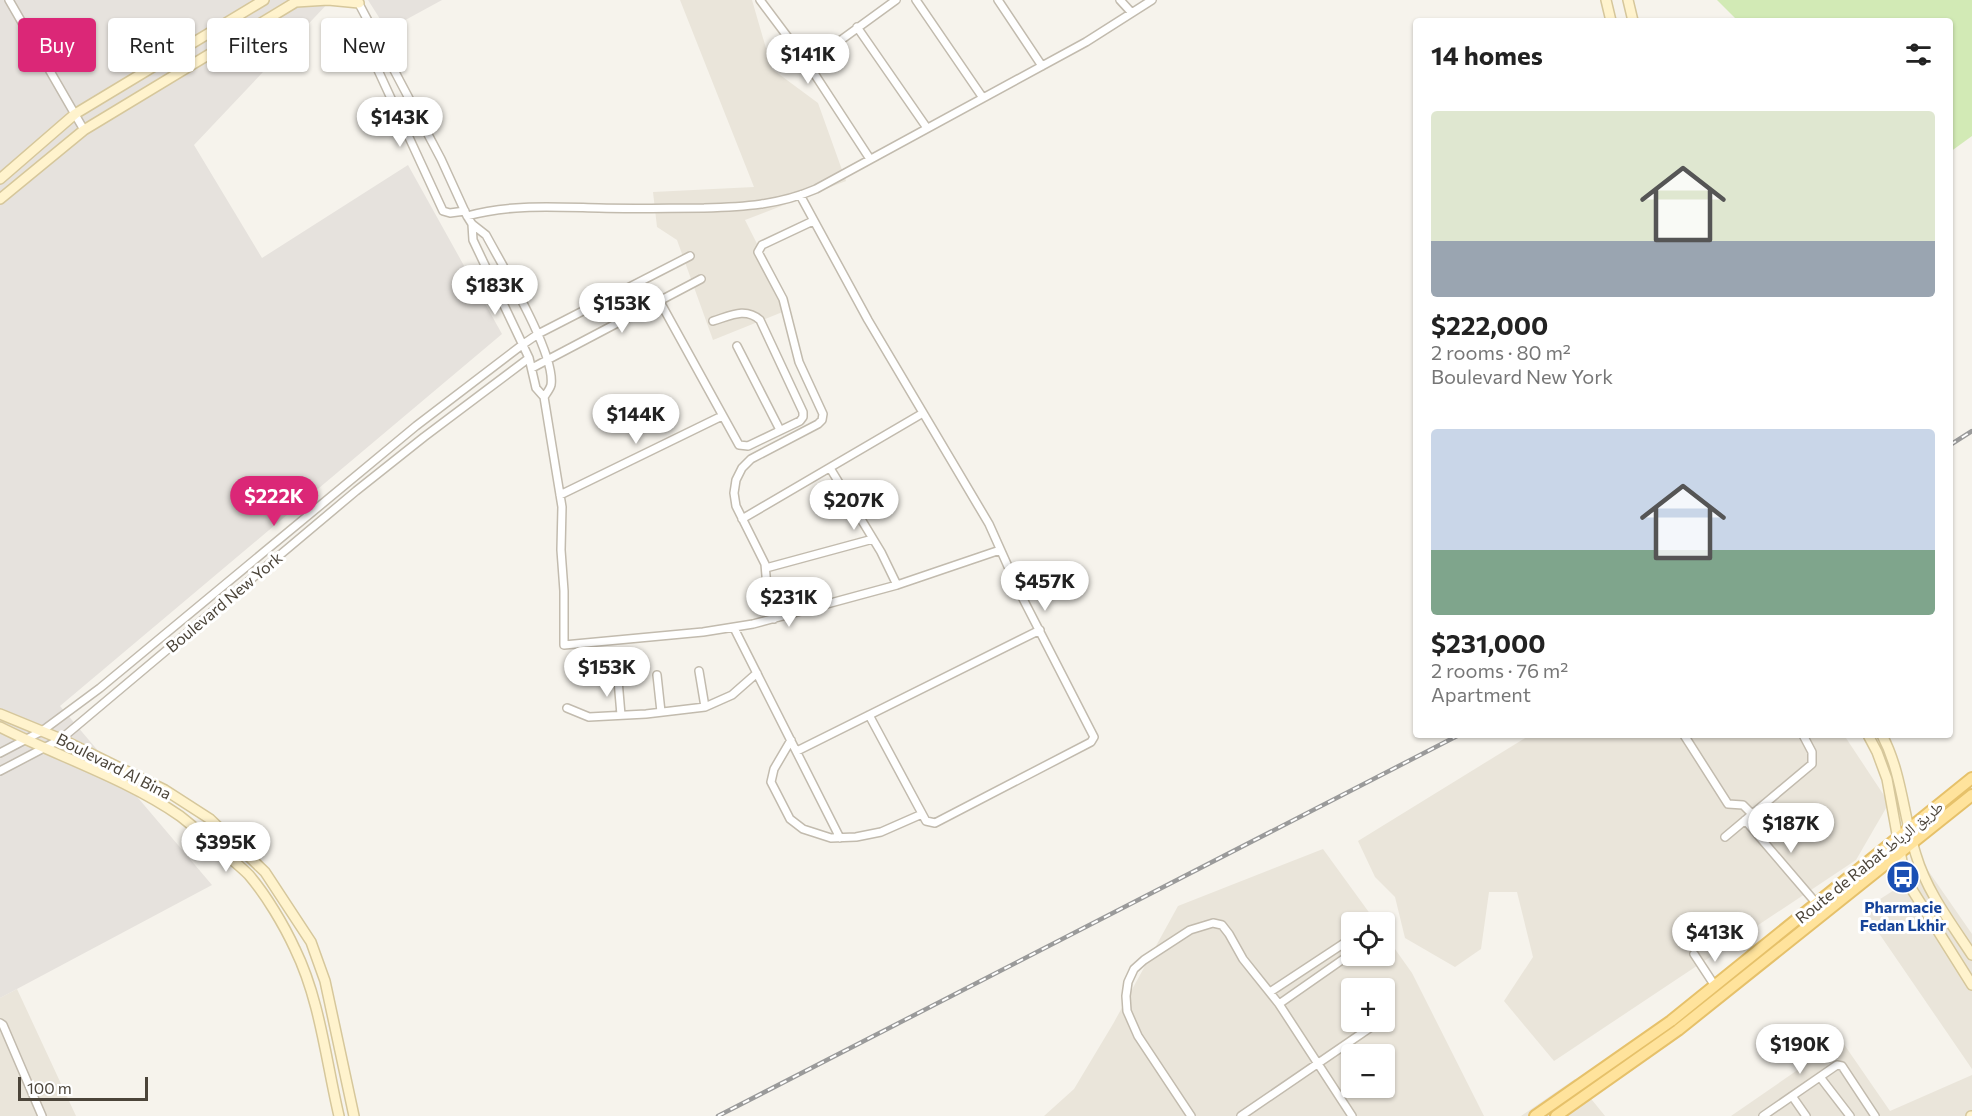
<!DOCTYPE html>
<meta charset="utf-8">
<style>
:root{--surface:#fff;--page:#f6f6f6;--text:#222;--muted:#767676;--accent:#db2777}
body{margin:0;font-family:Commissioner,"Noto Naskh Arabic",sans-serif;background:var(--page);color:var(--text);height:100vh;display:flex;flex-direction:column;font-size:22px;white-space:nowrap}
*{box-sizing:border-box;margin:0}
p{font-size:20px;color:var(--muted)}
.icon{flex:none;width:33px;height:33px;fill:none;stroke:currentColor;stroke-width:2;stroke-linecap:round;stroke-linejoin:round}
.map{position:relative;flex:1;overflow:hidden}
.side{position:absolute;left:1413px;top:18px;width:540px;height:720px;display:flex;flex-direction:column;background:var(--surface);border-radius:6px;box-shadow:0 2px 4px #0004}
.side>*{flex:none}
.banner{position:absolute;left:18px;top:18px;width:570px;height:54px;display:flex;gap:12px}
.buttons{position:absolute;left:1341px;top:912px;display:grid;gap:12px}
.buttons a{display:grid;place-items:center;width:54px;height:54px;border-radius:6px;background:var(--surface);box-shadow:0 2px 4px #0004;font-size:30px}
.scale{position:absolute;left:18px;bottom:15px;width:130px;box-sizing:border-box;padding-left:6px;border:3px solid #4b4439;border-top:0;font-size:16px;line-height:21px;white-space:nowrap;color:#4b4439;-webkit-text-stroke:4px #fff;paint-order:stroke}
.price{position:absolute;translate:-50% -51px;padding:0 14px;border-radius:21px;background:#fff;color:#222;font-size:20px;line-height:39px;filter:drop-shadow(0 2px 3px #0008)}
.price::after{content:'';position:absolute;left:50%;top:36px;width:18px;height:14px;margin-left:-9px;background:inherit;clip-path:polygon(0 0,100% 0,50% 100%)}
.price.selected{background:var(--accent);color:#fff}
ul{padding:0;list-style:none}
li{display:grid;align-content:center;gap:12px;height:318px;padding:0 18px}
li span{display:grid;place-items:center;height:186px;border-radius:6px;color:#555}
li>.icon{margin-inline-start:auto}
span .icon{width:108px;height:108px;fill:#fffc;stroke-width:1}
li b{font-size:26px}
h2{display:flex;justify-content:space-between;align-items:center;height:72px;padding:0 18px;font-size:26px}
.tag{padding:0 21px;border-radius:6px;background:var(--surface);box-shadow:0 2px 4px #0004;font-size:21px;line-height:54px}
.tag.selected{background:var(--accent);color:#fff}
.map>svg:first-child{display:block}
.residential{fill:#eae5da;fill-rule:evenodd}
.industrial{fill:#e6e2dd}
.green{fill:#d2eab5}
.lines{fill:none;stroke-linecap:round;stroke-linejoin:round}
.street-casing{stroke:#c2bbae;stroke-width:10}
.secondary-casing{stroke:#d6c79b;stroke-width:12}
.primary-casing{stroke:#e6c16a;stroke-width:14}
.street{stroke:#fff;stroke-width:7}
.secondary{stroke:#fff3cd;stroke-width:9}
.primary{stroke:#ffe39c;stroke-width:10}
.rail-casing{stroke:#9a9a9a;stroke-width:4.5}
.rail{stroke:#fff;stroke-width:2;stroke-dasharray:7;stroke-linecap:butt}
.labels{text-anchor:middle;stroke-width:6;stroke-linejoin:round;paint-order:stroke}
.street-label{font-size:16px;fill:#4b4439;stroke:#fff}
.transit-label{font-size:16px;font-weight:bold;fill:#164399;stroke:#fff}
</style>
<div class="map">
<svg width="1972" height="1116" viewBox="0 0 1972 1116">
<rect width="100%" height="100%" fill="#f6f3ec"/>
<path class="residential" d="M680,0H752L772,69L818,103L846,181L745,220L790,309L713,340L677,240L657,227L653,192L754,187Z
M1530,735H1844L1889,803L1856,860L1554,1061L1504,1001L1533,957L1517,892H1489L1481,949L1455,967L1405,938L1395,897L1375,877L1358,841Z
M1323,849L1376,922H1352V956H1384L1385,935L1412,973L1484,1116H1044L1074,1089L1113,1024L1178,906ZM1352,988H1384V1022H1352ZM1352,1054H1384V1088H1352Z
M1927,869L1972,934V1069L1863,910Z
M17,989L76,1116H0V998Z
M1841,1040L1890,1111L1972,1075V1116H1731Z
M1575,1079L1605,1116H1521Z"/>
<path class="industrial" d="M0,0H331L194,145L262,258L408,165L502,334L60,706L212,885L0,998Z
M368,0H442L387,30Z"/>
<path class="green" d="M1717,0H1972V136L1950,152V21H1738Z"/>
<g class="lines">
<g class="street-casing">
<path id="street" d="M9,0L84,130
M357,0L441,159L467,216L472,224L486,235C502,265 556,354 551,385C550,389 546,394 544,397
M760,0L808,64L870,159
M916,0L983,98
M998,0L1042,66
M1120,0L1131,12
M857,27L927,128
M386,55L378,64L377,68L443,211L450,213L465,211
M808,64L896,0
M800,195L868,320L989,524L1019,591L1094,737L1091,742L935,823L926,821L869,715
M467,216C510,204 554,207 599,208C634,209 669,208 704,208C743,207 779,205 816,189L1086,42L1152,0
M472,224L473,240L529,358L536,388L544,397L562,507L561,550L564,591V645L703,632L753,624L897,585L1000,550
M659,300L739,445L748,446L800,421L803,417V412L760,320C745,307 730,316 713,321
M737,346L780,430
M532,368L701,279
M830,468L881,552L897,585
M560,495L722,416
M742,519L923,413
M766,568L873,539
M774,619L767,587L765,564L736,506L734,493L736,480L742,468L751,459L818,424L822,420L823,414L799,362L783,299L758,252L762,245L813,221
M734,628L840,838
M699,671L705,707
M657,675L661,712
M618,680L621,715
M567,708L589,717L646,714L705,707L732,695L757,673
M1684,735L1728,804L1743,805L1752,814
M791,740L774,769L771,782L790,819L803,829L831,838L856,837L881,832L922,814
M797,751L1040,630
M0,753L42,731L100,688L416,426L522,345L538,334L690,256
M0,771L61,739L356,491L424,437L529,358
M1745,820L1817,904
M1725,837L1812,764V752L1803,735
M1694,954L1715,986
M1270,992L1352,938
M1279,1004L1352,953
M0,1023L3,1025L42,1116
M1820,1077L1850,1116
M1792,1096L1806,1116
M1191,1116L1138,1036L1127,1011L1126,996L1128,982L1134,969L1144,960L1190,930L1213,923L1222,925L1229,934L1243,959L1279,1004L1352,1116
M1241,1116L1374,1025
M1763,1116L1837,1065L1842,1066L1875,1116"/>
</g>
<g class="secondary-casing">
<path id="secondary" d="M1606,0L1611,21
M1628,0L1633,21
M296,2L328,0L359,3
M0,179L75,114L264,0
M0,199L84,130L299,0
M0,714L61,739L165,790L210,819L265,872L311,942L325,981L354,1116
M0,727C59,757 125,778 180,816C194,827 208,839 222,851C231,859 241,867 249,875C266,895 284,925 295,949C320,1000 326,1061 339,1116
M1868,735L1877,752L1887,779L1903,867L1911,888L1972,985
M1882,735C1902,773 1903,815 1916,855C1927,892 1951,923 1972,955
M1971,1116H1972"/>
</g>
<g class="primary-casing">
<path id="primary" d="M1535,1116L1671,1021L1972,778
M1556,1116L1678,1030L1972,795"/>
</g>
<use href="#street" class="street"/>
<use href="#secondary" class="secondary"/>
<use href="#primary" class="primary"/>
<g class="rail-casing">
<path id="rail" d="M1950,445L1972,431
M718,1116L1459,735"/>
</g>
<use href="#rail" class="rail"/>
</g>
<defs>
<g id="bus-disc" transform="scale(1.725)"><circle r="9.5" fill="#1a4fb4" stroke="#fff"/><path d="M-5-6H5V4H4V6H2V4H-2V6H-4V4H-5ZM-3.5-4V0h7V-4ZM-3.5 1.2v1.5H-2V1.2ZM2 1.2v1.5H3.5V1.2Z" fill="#fff"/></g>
</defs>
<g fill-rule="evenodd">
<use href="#bus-disc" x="1903" y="877"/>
</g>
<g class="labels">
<g class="street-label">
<text transform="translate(224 602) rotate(-40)" y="6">Boulevard New York</text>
<text transform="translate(114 766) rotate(27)" y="6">Boulevard Al Bina</text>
<text transform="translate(1869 862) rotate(-39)" y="6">Route de Rabat طريق الرباط</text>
</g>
<g class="transit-label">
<text x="1903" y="913">Pharmacie<tspan x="1903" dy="18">Fedan Lkhir</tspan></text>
</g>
</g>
</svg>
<div class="buttons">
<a><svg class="icon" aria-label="locate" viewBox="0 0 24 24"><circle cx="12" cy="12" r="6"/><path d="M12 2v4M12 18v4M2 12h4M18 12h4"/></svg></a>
<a>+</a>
<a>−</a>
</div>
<div class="scale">100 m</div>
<b class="price" style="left:808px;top:85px">$141K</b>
<b class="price" style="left:400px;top:148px">$143K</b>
<b class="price" style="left:495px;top:316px">$183K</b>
<b class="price" style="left:622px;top:334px">$153K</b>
<b class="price" style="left:636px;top:445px">$144K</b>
<b class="price selected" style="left:274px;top:527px">$222K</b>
<b class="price" style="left:854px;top:531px">$207K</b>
<b class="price" style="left:1045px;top:612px">$457K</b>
<b class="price" style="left:789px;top:628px">$231K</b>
<b class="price" style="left:607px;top:698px">$153K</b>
<b class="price" style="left:1791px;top:854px">$187K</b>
<b class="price" style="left:226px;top:873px">$395K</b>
<b class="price" style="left:1715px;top:963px">$413K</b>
<b class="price" style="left:1800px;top:1075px">$190K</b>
<div class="banner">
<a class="tag selected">Buy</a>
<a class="tag">Rent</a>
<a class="tag">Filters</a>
<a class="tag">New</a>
</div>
<section class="side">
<h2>14 homes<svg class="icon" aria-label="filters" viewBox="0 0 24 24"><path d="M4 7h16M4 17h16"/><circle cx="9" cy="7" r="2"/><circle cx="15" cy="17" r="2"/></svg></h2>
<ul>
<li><span style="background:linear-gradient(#dfe7d0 70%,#9aa5b1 0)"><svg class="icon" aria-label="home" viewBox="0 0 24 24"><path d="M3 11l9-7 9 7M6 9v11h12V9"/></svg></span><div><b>$222,000</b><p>2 rooms · 80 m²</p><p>Boulevard New York</p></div></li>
<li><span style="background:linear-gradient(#c9d6e8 65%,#7fa58c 0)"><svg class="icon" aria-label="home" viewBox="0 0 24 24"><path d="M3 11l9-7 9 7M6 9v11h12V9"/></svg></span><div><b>$231,000</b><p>2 rooms · 76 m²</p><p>Apartment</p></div></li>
</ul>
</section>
</div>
